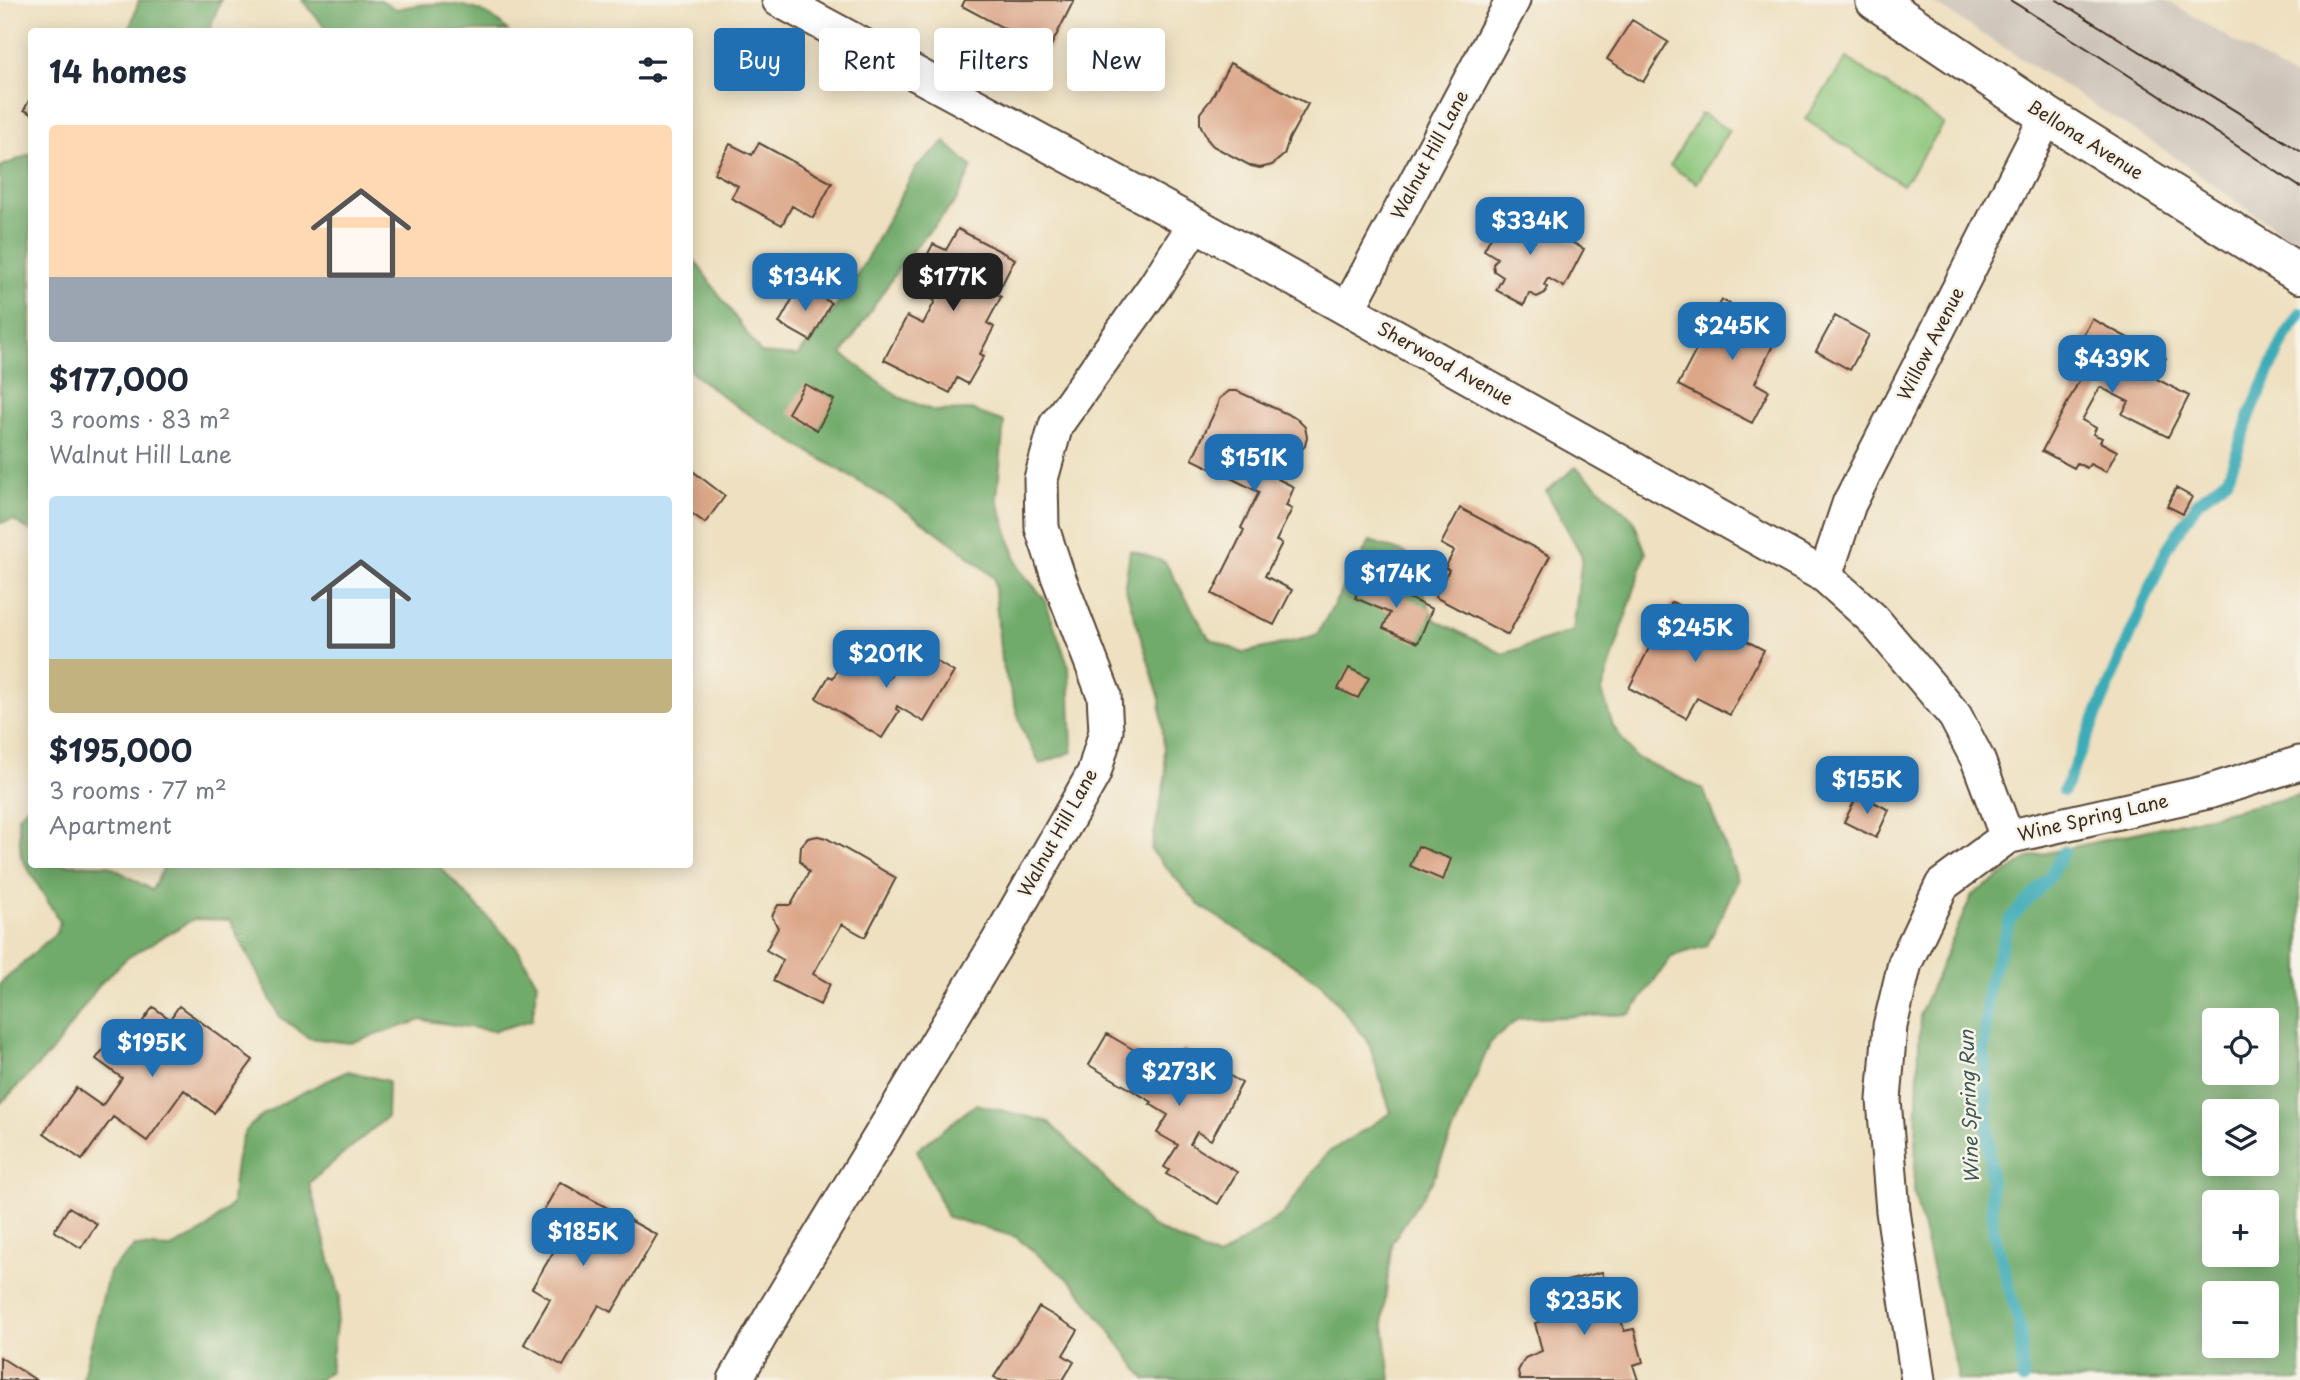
<!DOCTYPE html>
<meta charset="utf-8">
<style>
:root{--surface:#fff;--page:#f2f2f3;--text:#1f2937;--muted:#747a83;--accent:#1f6fb2}
body{margin:0;font-family:"Playpen Sans",sans-serif;background:var(--page);color:var(--text);height:100vh;display:flex;flex-direction:column;font-size:26px;white-space:nowrap}
*{box-sizing:border-box;margin:0}
p{font-size:23px;color:var(--muted)}
.icon{flex:none;width:38px;height:38px;fill:none;stroke:currentColor;stroke-width:2;stroke-linecap:round;stroke-linejoin:round}
.map{position:relative;flex:1;overflow:hidden}
.side{position:absolute;left:28px;top:28px;width:665px;height:840px;display:flex;flex-direction:column;background:var(--surface);border-radius:7px;box-shadow:0 4px 18px #0003}
.side>*{flex:none}
.banner{position:absolute;left:714px;top:28px;width:665px;height:63px;display:flex;gap:14px}
.controls{position:absolute;left:2202px;top:1008px;display:grid;gap:14px}
.controls a{display:grid;place-items:center;width:77px;height:77px;border-radius:7px;background:var(--surface);box-shadow:0 4px 18px #0003;font-size:35px}
.price{position:absolute;translate:-50% -60px;padding:0 16px;border-radius:14px;background:var(--accent);color:#fff;font-size:23px;line-height:46px;filter:drop-shadow(0 2px 4px #0008)}
.price::after{content:'';position:absolute;left:50%;top:42px;width:21px;height:16px;margin-left:-10px;background:inherit;clip-path:polygon(0 0,100% 0,50% 100%)}
.price.selected{background:#222;color:#fff}
ul{padding:0;list-style:none}
li{display:grid;align-content:center;gap:14px;height:371px;padding:0 21px}
li span{display:grid;place-items:center;height:217px;border-radius:7px;color:#555}
li>.icon{margin-inline-start:auto}
span .icon{width:126px;height:126px;fill:#fffc;stroke-width:1}
li b{font-size:30px}
h2{display:flex;justify-content:space-between;align-items:center;height:84px;padding:0 21px;font-size:30px}
.chip{padding:0 24px;border-radius:7px;background:var(--surface);box-shadow:0 4px 18px #0003;font-size:24px;line-height:63px}
.chip.selected{background:var(--accent);color:#fff}
.map>svg:first-child{display:block}
.industrial{fill:#ccc2b8}
.green{fill:#8cc67b;stroke:#64784c;stroke-width:2}
.forest{fill:#71ab6b;stroke:#566a44;stroke-width:2;fill-rule:evenodd}
.lines{fill:none;stroke-linecap:round;stroke-linejoin:round}
.stream{stroke:#3cacb7;stroke-width:12}
.building{fill:#dca688}
.minor-casing{stroke:#564536;stroke-width:37}
.tertiary-casing{stroke:#564536;stroke-width:42}
.minor{stroke:#fff;stroke-width:33}
.tertiary{stroke:#fff;stroke-width:38}
.tram{stroke:#3b2a1e;stroke-width:2}
.labels{text-anchor:middle;stroke-width:5;stroke-linejoin:round;paint-order:stroke}
.street-label{font-size:18px;fill:#3b2a1e;stroke:#f7f3e8}
.water-label{font-size:19px;font-style:italic;fill:#3b5854;stroke:#f7f3e8}
</style>
<div class="map">
<svg width="2300" height="1380" viewBox="0 0 2300 1380">
<rect width="100%" height="100%" fill="#f7f3e8"/>
<filter id="ink" filterUnits="userSpaceOnUse"><feTurbulence type="fractalNoise" baseFrequency=".0143" numOctaves="2"/><feDisplacementMap in="SourceGraphic" scale="14" xChannelSelector="R" yChannelSelector="G"/><feConvolveMatrix kernelMatrix="1 2 1 2 8 2 1 2 1" color-interpolation-filters="sRGB"/></filter>
<filter id="wash" filterUnits="userSpaceOnUse"><feTurbulence type="fractalNoise" baseFrequency=".00686" numOctaves="4" result="noise"/><feDisplacementMap in="SourceGraphic" scale="28" xChannelSelector="R" yChannelSelector="G"/><feGaussianBlur stdDeviation="1.57" result="paint"/><feColorMatrix in="noise" values="0 0 0 0 0 0 0 0 0 0 0 0 0 0 0 0 0 1.4 0 .05"/><feComposite in="paint" operator="in"/></filter>
<g filter="url(#wash)">
<rect width="100%" height="100%" fill="#eee0c0"/>
<path class="industrial" d="M1929,0H2166L2300,81V246L2163,149Z"/>
<path class="green" d="M1847,58L1944,124L1903,185L1805,119Z
M1701,114L1729,130L1697,183L1670,166Z"/>
<path class="forest" d="M139,0H221L211,25L213,31H129Z
M302,0H381L396,9C439,0 480,0 508,31H328Z
M945,142L972,167L956,201L905,259L842,354L899,397L934,411L971,410L1004,422L997,498L1019,569L1044,598L1069,667L1072,752L1040,764L1023,731L1001,660L994,578C922,511 832,469 750,415C729,402 709,386 690,371V254L761,353L797,356L822,328L862,267L917,166Z
M31,154V531L13,520L0,523V167Z
M1576,467L1633,519L1646,553L1602,691L1613,726L1635,757L1703,789L1738,880L1707,946L1672,956L1630,1014L1518,1019L1490,1043L1432,1182L1392,1242L1383,1318L1391,1380H1146L1075,1285L1016,1237L947,1217L917,1150L976,1104L1049,1122L1151,1226L1218,1258L1283,1214L1327,1153L1391,1113L1368,1041L1321,983L1199,905L1151,850L1166,775L1160,699L1125,586L1130,550L1165,562L1209,638L1243,653L1316,636L1370,541L1406,553L1435,620L1503,654L1573,631L1582,556L1546,491Z
M2300,795V1380H1957V1371L1914,1192L1920,1014L1972,895L2030,857ZM2266,1020V1073H2214V1020ZM2214,1111H2266V1164H2214ZM2266,1202V1255H2214V1202ZM2266,1293V1346H2214V1293Z
M31,803L32,864L108,865L152,890L165,865H438L518,949L537,983L532,1020L494,1031L422,1020L350,1043L309,1038L279,1016L230,920L194,919L127,958L100,984L53,1050L0,1104V984L57,932L60,922L21,857L18,816Z
M348,1071L388,1081L387,1117L309,1183L340,1296L330,1371L318,1380H82L109,1272L135,1246L171,1248L204,1231L232,1204C233,1186 236,1146 246,1131C263,1108 321,1084 348,1071Z"/>
<g class="lines">
<path class="stream" d="M2064,791L2167,549L2198,502L2228,478L2251,412L2284,339L2300,313
M2023,1380L2020,1327L1993,1228L1984,1051L1988,986L2011,918L2048,879L2064,851"/>
</g>
<g id="blocks">
<path class="building" d="M965,0H1074L1048,52L962,6Z
M1632,20L1668,42L1643,82L1607,59Z
M1230,63L1308,104L1289,139L1284,155L1272,165L1260,168L1251,166L1213,146L1207,139L1200,124V113L1211,99Z
M32,95V114L24,110Z
M759,143L832,183L813,218L792,206L782,225L731,198L738,186L714,173L730,144L752,155Z
M1507,207L1584,249L1564,287L1548,278L1544,285L1547,287L1545,293L1537,297L1529,293L1524,305L1496,290L1503,277L1494,271L1493,264L1497,258L1484,250Z
M958,229L1015,259L997,294L1001,297L987,323L994,327L980,354L984,356L968,384L957,378L950,393L884,360L907,316L923,324L935,301L930,298L933,290L928,287L931,279L918,273L933,244L946,250Z
M800,285L831,303L811,341L779,323Z
M1722,300L1780,330L1755,383L1769,391L1752,423L1678,385Z
M1835,316L1869,335L1850,370L1816,351Z
M2092,319L2166,358L2155,378L2189,396L2168,437L2122,414L2129,402L2100,387L2082,420L2096,428L2093,434L2102,438L2100,442L2117,451L2106,472L2090,464L2087,468L2077,463L2074,468L2042,451L2080,379L2065,371Z
M805,384L834,400L817,430L788,413Z
M1229,391H1237L1296,418L1305,427L1307,437L1305,446L1297,454L1289,457L1278,479L1294,487L1286,506L1292,509L1276,541L1282,543L1265,576L1292,590L1274,625L1212,594L1244,530L1241,528L1259,492L1192,459L1217,407L1219,399Z
M690,469L725,496L705,523L690,512Z
M2176,488L2192,497L2183,514L2167,506Z
M1460,508L1550,556L1508,635L1435,597L1449,570L1445,568L1454,551L1441,544Z
M1364,577L1432,609L1418,643L1383,628L1390,613L1355,598Z
M1672,602L1764,650L1730,715L1697,698L1686,718L1629,688Z
M912,641L932,652L929,657L954,672L924,722L897,706L896,709L899,711L882,738L816,698L829,676L833,678L847,654L889,679Z
M1349,668L1369,678L1358,698L1338,689Z
M1858,794L1889,810L1876,838L1844,822Z
M818,836L826,838L896,878L865,937L842,924L813,974L830,984L820,1005L773,981L783,960L766,950L778,928L772,916L778,905H791L809,872L800,861L801,846L808,838Z
M1418,846L1451,859L1443,880L1410,866Z
M179,1006L253,1060L214,1113L184,1090L147,1141L113,1117L82,1160L44,1133L76,1088L102,1106L122,1078L96,1059L121,1025L133,1035L153,1007L170,1019Z
M1107,1034L1170,1071L1184,1048L1242,1083L1211,1140L1197,1132L1190,1144L1237,1172L1218,1204L1166,1174L1169,1170L1164,1167L1178,1145L1157,1133L1168,1115L1150,1104L1152,1102L1089,1065Z
M560,1182L657,1235L612,1312L599,1305L563,1366L524,1344L550,1299L532,1288L558,1244L533,1229Z
M69,1207L97,1224L81,1248L54,1231Z
M1602,1272L1610,1302L1616,1300L1624,1331L1634,1329L1643,1362L1633,1365L1638,1380H1520L1518,1371L1525,1358L1542,1351L1535,1323L1559,1316L1551,1285Z
M1039,1307L1078,1330L1063,1355L1074,1362L1063,1380H999L994,1377Z
M0,1357L36,1380H0Z"/>
</g>
</g>
<g filter="url(#ink)">
<use href="#blocks" fill-opacity="0" stroke="#564536" stroke-width="2"/>
<g class="lines">
<g class="minor-casing">
<path id="minor" d="M779,0L1195,224L1825,576L1873,619L1955,716L1978,760L2007,837
M1348,309L1513,0
M1825,576L1849,504L2047,116
M735,1380L775,1310L999,940L1094,773L1106,731L1104,695L1058,576L1042,528L1041,479L1056,425L1155,286L1195,224
M1918,1380L1893,1211L1884,1100L1890,1026L1905,963L1942,885L2007,837L2208,792L2300,763"/>
</g>
<g class="tertiary-casing">
<path id="tertiary" d="M1875,0L2047,116L2300,274"/>
</g>
<use href="#minor" class="minor"/>
<use href="#tertiary" class="tertiary"/>
<path class="tram" d="M2010,0L2099,56L2300,187
M2057,0L2300,151"/>
</g>
</g>
<g class="labels">
<g class="street-label">
<text transform="translate(2085 140) rotate(32)" y="6">Bellona Avenue</text>
<text transform="translate(1430 155) rotate(-62)" y="6">Walnut Hill Lane</text>
<text transform="translate(1931 344) rotate(-63)" y="6">Willow Avenue</text>
<text transform="translate(1445 364) rotate(29)" y="6">Sherwood Avenue</text>
<text transform="translate(2093 818) rotate(-13)" y="6">Wine Spring Lane</text>
<text transform="translate(1058 833) rotate(-61)" y="6">Walnut Hill Lane</text>
</g>
<g class="water-label">
<text transform="translate(1969 1107) rotate(-92)" y="7">Wine Spring Run</text>
</g>
</g>
</svg>
<div class="controls">
<a><svg class="icon" aria-label="locate" viewBox="0 0 24 24"><circle cx="12" cy="12" r="6"/><path d="M12 2v4M12 18v4M2 12h4M18 12h4"/></svg></a>
<a><svg class="icon" aria-label="layers" viewBox="0 0 24 24"><path d="M12 4l9 5-9 5-9-5zM3 14l9 5 9-5"/></svg></a>
<a>+</a>
<a>−</a>
</div>
<b class="price" style="left:1530px;top:257px">$334K</b>
<b class="price" style="left:805px;top:313px">$134K</b>
<b class="price selected" style="left:953px;top:313px">$177K</b>
<b class="price" style="left:1732px;top:362px">$245K</b>
<b class="price" style="left:2112px;top:395px">$439K</b>
<b class="price" style="left:1254px;top:494px">$151K</b>
<b class="price" style="left:1396px;top:610px">$174K</b>
<b class="price" style="left:1695px;top:664px">$245K</b>
<b class="price" style="left:886px;top:690px">$201K</b>
<b class="price" style="left:1867px;top:816px">$155K</b>
<b class="price" style="left:152px;top:1079px">$195K</b>
<b class="price" style="left:1179px;top:1108px">$273K</b>
<b class="price" style="left:583px;top:1268px">$185K</b>
<b class="price" style="left:1584px;top:1337px">$235K</b>
<div class="banner">
<a class="chip selected">Buy</a>
<a class="chip">Rent</a>
<a class="chip">Filters</a>
<a class="chip">New</a>
</div>
<section class="side">
<h2>14 homes<svg class="icon" aria-label="filters" viewBox="0 0 24 24"><path d="M4 7h16M4 17h16"/><circle cx="9" cy="7" r="2"/><circle cx="15" cy="17" r="2"/></svg></h2>
<ul>
<li><span style="background:linear-gradient(#ffd9b3 70%,#9aa5b1 0)"><svg class="icon" aria-label="home" viewBox="0 0 24 24"><path d="M3 11l9-7 9 7M6 9v11h12V9"/></svg></span><div><b>$177,000</b><p>3 rooms · 83 m²</p><p>Walnut Hill Lane</p></div></li>
<li><span style="background:linear-gradient(#bfe0f5 75%,#c2b280 0)"><svg class="icon" aria-label="home" viewBox="0 0 24 24"><path d="M3 11l9-7 9 7M6 9v11h12V9"/></svg></span><div><b>$195,000</b><p>3 rooms · 77 m²</p><p>Apartment</p></div></li>
</ul>
</section>
</div>
